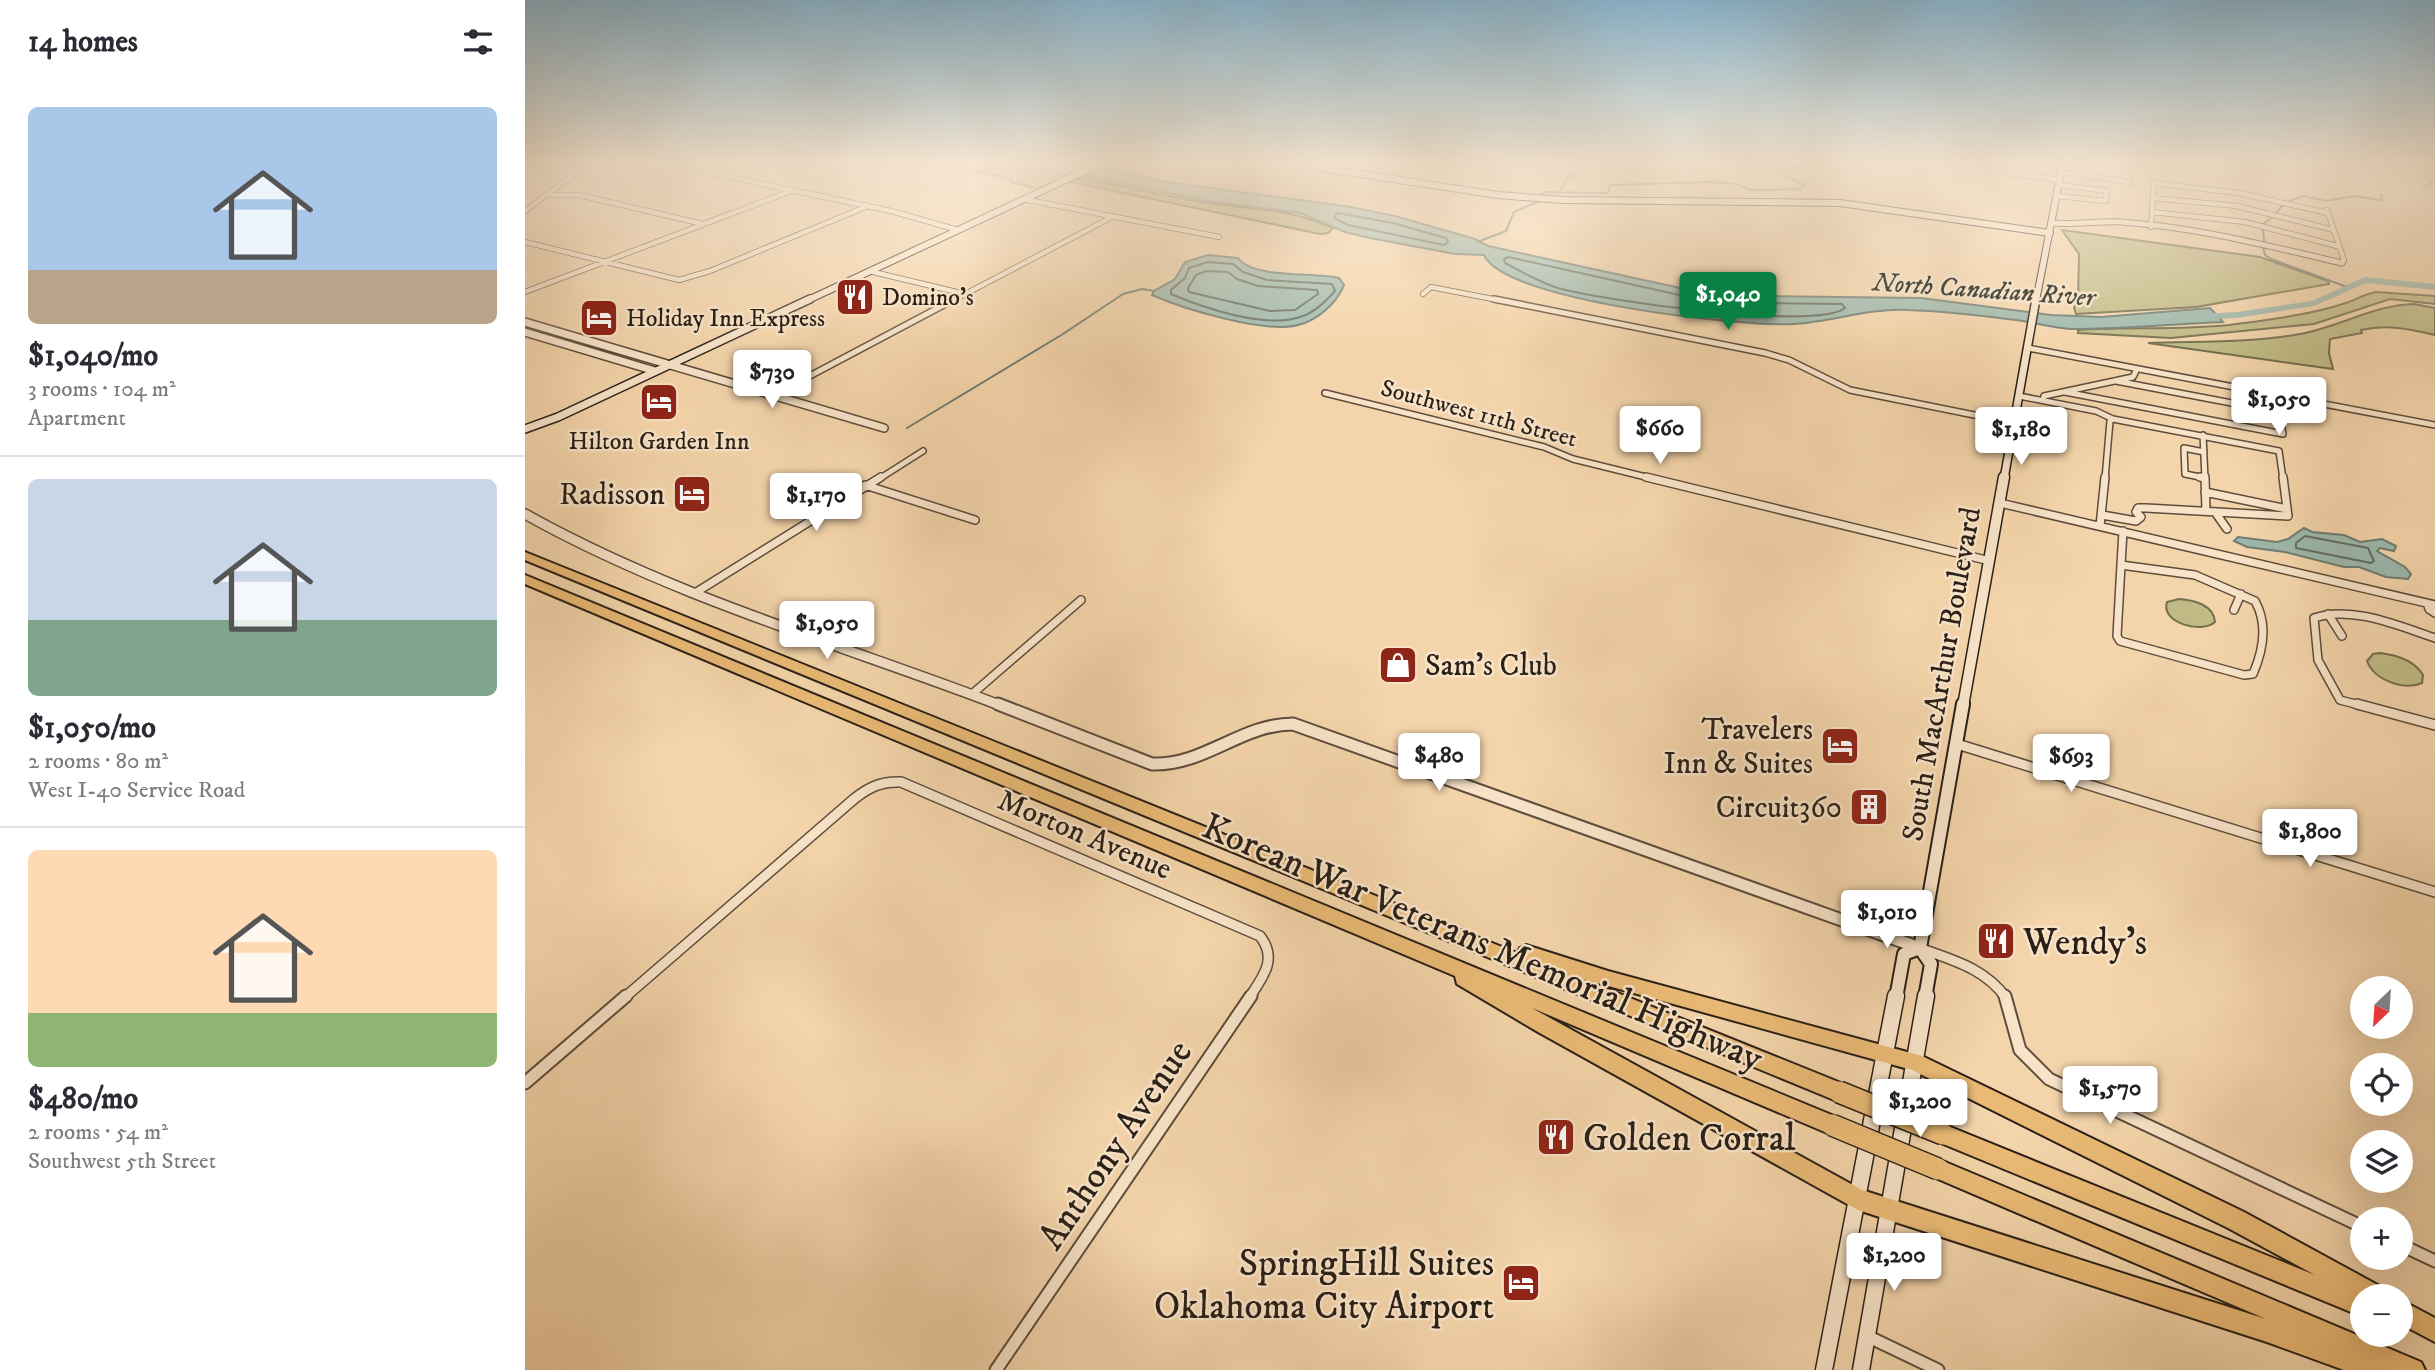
<!DOCTYPE html>
<meta charset="utf-8">
<style>
:root{--surface:#fff;--page:#f2f2f3;--text:#2b2b33;--muted:#7c7c81;--line:#e1e1e2;--accent:#0b8043}
body{margin:0;font-family:"IM FELL DW Pica",serif;background:var(--page);color:var(--text);height:100vh;display:flex;flex-direction:column;font-size:26px;white-space:nowrap}
*{box-sizing:border-box;margin:0}
p{font-size:23px;color:var(--muted)}
.icon{flex:none;width:38px;height:38px;fill:none;stroke:currentColor;stroke-width:2;stroke-linecap:round;stroke-linejoin:round}
.map{position:relative;flex:1;overflow:hidden}
.details{display:flex;flex-direction:column;background:var(--surface);width:525px}
.details>*{flex:none}
.needle{width:46px;rotate:205deg}
.tools{position:absolute;left:1825px;top:976px;display:grid;gap:14px}
.tools a{display:grid;place-items:center;width:63px;height:63px;border-radius:50%;background:var(--surface);box-shadow:0 7px 28px #0002;font-size:35px}
.price{position:absolute;translate:-50% -60px;padding:0 16px;border-radius:7px;background:#fff;color:#222;font-size:23px;line-height:46px;filter:drop-shadow(0 2px 4px #0008)}
.price::after{content:'';position:absolute;left:50%;top:42px;width:21px;height:16px;margin-left:-10px;background:inherit;clip-path:polygon(0 0,100% 0,50% 100%)}
.price.on{background:var(--accent);color:#fff}
ul{padding:0;list-style:none}
li{display:grid;align-content:center;gap:14px;height:371px;padding:0 28px}
li+li{border-top:2px solid var(--line)}
li span{display:grid;place-items:center;height:217px;border-radius:10px;color:#555}
li>.icon{margin-inline-start:auto}
span .icon{width:126px;height:126px;fill:#fffc;stroke-width:1}
li b{font-size:30px}
h2{display:flex;justify-content:space-between;align-items:center;height:84px;padding:0 28px;font-size:30px}
main{display:flex;flex:1;min-height:0}
.map>svg:first-child{display:block}
.green{fill:#c0bb85;stroke:#746e4e;stroke-width:2}
.water{fill:#9cb8ac;stroke:#6e7b70;stroke-width:2}
.lines{fill:none;stroke-linecap:round;stroke-linejoin:round}
.shore{stroke:#626c62;stroke-width:2}
.stream{stroke:#6e7b70;stroke-width:2}
.river{fill:#9cb8ac;fill-rule:evenodd}
.minor-far4-casing{stroke:#5c4d3c;stroke-width:6}
.minor-far3-casing{stroke:#5c4d3c;stroke-width:8}
.minor-far2-casing{stroke:#5c4d3c;stroke-width:10}
.minor-far1-casing{stroke:#5c4d3c;stroke-width:12}
.minor-casing{stroke:#5c4d3c;stroke-width:15}
.tertiary-far3-casing{stroke:#5c4d3c;stroke-width:7}
.tertiary-far2-casing{stroke:#5c4d3c;stroke-width:10}
.tertiary-far1-casing{stroke:#5c4d3c;stroke-width:12}
.tertiary-casing{stroke:#5c4d3c;stroke-width:15}
.secondary-far4-casing{stroke:#292017;stroke-width:8}
.secondary-far3-casing{stroke:#292017;stroke-width:10}
.secondary-far2-casing{stroke:#292017;stroke-width:13}
.secondary-far1-casing{stroke:#292017;stroke-width:16}
.secondary-casing{stroke:#292017;stroke-width:19}
.motorway-casing{stroke:#292017;stroke-width:4}
.minor-far4{stroke:#f8e3c8;stroke-width:4.5}
.minor-far3{stroke:#f8e3c8;stroke-width:5}
.minor-far2{stroke:#f8e3c8;stroke-width:7}
.minor-far1{stroke:#f8e3c8;stroke-width:9}
.minor{stroke:#f8e3c8;stroke-width:11}
.tertiary-far3{stroke:#f8e3c8;stroke-width:5}
.tertiary-far2{stroke:#f8e3c8;stroke-width:7}
.tertiary-far1{stroke:#f8e3c8;stroke-width:9}
.tertiary{stroke:#f8e3c8;stroke-width:11}
.secondary-far4{stroke:#f8e3c8;stroke-width:6}
.secondary-far3{stroke:#f8e3c8;stroke-width:7}
.secondary-far2{stroke:#f8e3c8;stroke-width:10}
.secondary-far1{stroke:#f8e3c8;stroke-width:12}
.secondary{stroke:#f8e3c8;stroke-width:16}
.motorway{fill:#eaba75;fill-rule:evenodd}
.motorway-bridge-casing{stroke:#292017;stroke-width:24;stroke-linecap:butt}
.motorway-bridge{stroke:#eaba75;stroke-width:21}
.labels{text-anchor:middle;stroke-width:5;stroke-linejoin:round;paint-order:stroke}
.far-poi-label{font-size:24px;fill:#292017;stroke:#f8e3c8;text-anchor:start}
.far-street-label{font-size:24px;fill:#292017;stroke:#f8e3c8}
.far-water-label{font-size:26px;font-style:italic;fill:#4c4e44;stroke:#f8e3c8}
.poi-label{font-size:30px;fill:#292017;stroke:#f8e3c8;text-anchor:end}
.street-label{font-size:30px;fill:#292017;stroke:#f8e3c8}
.near-street-label{font-size:37px;fill:#292017;stroke:#f8e3c8}
.near-poi-label{font-size:37px;fill:#292017;stroke:#f8e3c8;text-anchor:start}
</style>
<main>
<section class="details">
<h2>14 homes<svg class="icon" aria-label="filters" viewBox="0 0 24 24"><path d="M4 7h16M4 17h16"/><circle cx="9" cy="7" r="2"/><circle cx="15" cy="17" r="2"/></svg></h2>
<ul>
<li><span style="background:linear-gradient(#a9c7e8 75%,#b9a48a 0)"><svg class="icon" aria-label="home" viewBox="0 0 24 24"><path d="M3 11l9-7 9 7M6 9v11h12V9"/></svg></span><div><b>$1,040/mo</b><p>3 rooms · 104 m²</p><p>Apartment</p></div></li>
<li><span style="background:linear-gradient(#c9d6e8 65%,#7fa58c 0)"><svg class="icon" aria-label="home" viewBox="0 0 24 24"><path d="M3 11l9-7 9 7M6 9v11h12V9"/></svg></span><div><b>$1,050/mo</b><p>2 rooms · 80 m²</p><p>West I-40 Service Road</p></div></li>
<li><span style="background:linear-gradient(#ffd9b3 75%,#8fb573 0)"><svg class="icon" aria-label="home" viewBox="0 0 24 24"><path d="M3 11l9-7 9 7M6 9v11h12V9"/></svg></span><div><b>$480/mo</b><p>2 rooms · 54 m²</p><p>Southwest 5th Street</p></div></li>
</ul>
</section>
<div class="map">
<svg width="1910" height="1370" viewBox="0 0 1910 1370">
<rect width="100%" height="100%" fill="#f4d4aa"/>
<filter id="stains"><feTurbulence type="fractalNoise" baseFrequency=".00286" numOctaves="4"/><feColorMatrix values="0 0 0 0 .2 0 0 0 0 .09 0 0 0 0 .02 0 0 0 .5 -.17"/></filter>
<radialGradient id="worn" r=".72"><stop offset=".6" stop-color="#630" stop-opacity="0"/><stop offset="1" stop-color="#630" stop-opacity=".3"/></radialGradient>
<path class="green" d="M487,166L537,173V176L547,174L513,189L485,182L486,179L448,171Z
M555,178C598,186 640,196 682,203C731,210 762,208 808,228L803,233L795,234L545,182Z
M1537,230L1735,257L1803,281L1804,284L1671,307L1551,314L1549,308L1553,300L1554,254Z
M1851,292L1910,296V304L1865,299L1789,324L1646,338L1553,333V330C1603,327 1654,330 1704,325C1742,320 1785,315 1821,303C1832,299 1840,294 1851,292Z
M1889,304L1910,308V335C1884,329 1863,324 1836,330L1837,333L1805,339L1804,353L1808,369L1623,343C1673,341 1725,343 1775,334C1814,327 1849,305 1889,304Z
M1654,599C1669,600 1689,605 1690,622C1677,634 1635,623 1642,602Z
M1855,653C1872,655 1889,660 1898,675L1897,683C1879,691 1849,680 1842,661L1848,654Z"/>
<path class="water" d="M469,162H562L635,181L826,207L870,216L950,239L963,246L1160,289L1224,296L1396,298L1526,315L1576,317L1685,308L1698,322C1649,324 1599,329 1550,329C1533,329 1515,324 1498,321C1460,316 1421,311 1382,310C1343,308 1307,322 1268,324C1218,327 979,301 959,255L930,254L845,238L820,232L775,213L688,202L545,173L537,176L536,173L486,166L453,169L475,165Z
M683,255L713,258C729,279 787,272 814,278L819,285C812,302 794,320 773,325C740,334 659,309 627,295L629,291L650,279L660,262Z
M1779,528L1787,532L1819,535L1835,542L1857,539L1871,546L1869,551L1855,548L1852,551L1880,567L1886,574L1883,579L1861,577L1834,567H1819L1760,552L1722,547L1709,541L1713,537L1752,542L1763,539Z"/>
<g class="lines">
<path class="shore" d="M812,213L868,223L921,238L923,242L919,245L823,225L809,218Z
M983,257L1159,296L1224,303L1317,304L1320,308C1290,331 1075,300 1033,288C1014,282 997,272 980,263L979,259Z
M683,262L708,264L718,272L742,280L807,284L810,291C800,302 789,313 775,317C740,329 679,308 646,294V290L660,278L664,268Z
M681,271L703,272L712,279L733,286L792,290L793,294L770,310L745,311L664,292L663,288L671,275Z
M1780,536L1843,548L1849,561L1846,563L1771,548V543Z"/>
<path class="stream" d="M1899,187L1910,181
M1035,191L1042,179L1066,162
M1762,202L1778,196L1801,201L1830,196L1854,200L1857,199L1856,195
M1751,213L1759,204
M1737,225L1749,216
M1738,228L1739,243
M952,242L981,231L989,212L1014,201L1018,192L1083,193L1085,185L1185,182L1212,184L1226,190L1276,189L1279,185L1249,170L1250,168L1294,166L1313,171L1337,167L1328,162
M1738,246L1740,255L1746,259L1822,287
M382,428L538,334L598,294L617,289L629,291"/>
<path class="river" d="M1840,277L1910,284V290L1841,283L1789,306L1712,318L1677,320L1673,317L1677,314L1712,312L1787,301Z"/>
<g class="minor-far4-casing">
<path id="minor-far4" d="M133,162L366,211L433,230
M1399,162L1535,180
M1536,172L1605,182
M23,195H54L178,224
M1532,196L1581,201L1582,191L1534,185
M1628,198L1712,206L1809,230
M498,199L694,237
M1802,210L1819,260L1817,263
M0,211L52,172L81,162
M1627,212L1720,222L1812,246
M1626,227L1629,183L1714,193L1803,213
M0,242L154,280L185,271L343,206
M344,271L440,294
M0,292L266,191
M898,294L906,287L978,301
M427,301L587,217"/>
</g>
<g class="minor-far3-casing">
<path id="minor-far3" d="M969,299L1240,353L1264,360L1325,390L1489,423
M1503,348L1910,425
M1540,392L1758,434L1754,412L1591,381
M800,393L1019,447L1048,459L1129,479
M247,396L430,299
M1494,396L1571,411L1588,419
M1518,400L1519,396L1608,377L1612,369
M1678,435L1680,479
M1679,452L1659,448L1660,474L1680,478
M354,479L398,451
M1580,479L1585,421L1588,419L1754,451L1758,479"/>
</g>
<g class="minor-far2-casing">
<path id="minor-far2" d="M1121,477L1465,561
M1675,477L1680,478
M1680,477L1681,511
M340,485L450,520
M1680,492L1762,509
M1475,503L1910,605
M1611,512L1613,508H1621L1763,516L1758,477
M1690,512L1702,529
M1577,515L1611,521L1616,517L1611,512
M1575,526L1580,477
M1596,565L1670,575L1730,601C1743,624 1738,651 1728,674L1719,675L1595,641L1592,636Z
M1596,565L1598,531
M170,593L356,477
M1902,603L1904,609L1910,613
M1709,610L1716,594
M1803,614L1817,636
M446,695L556,600
M1838,706L1815,700L1793,660L1789,618C1827,605 1874,626 1910,638"/>
</g>
<g class="minor-far1-casing">
<path id="minor-far1" d="M1832,704L1910,725
M1432,744L1910,892
M1397,949C1428,960 1461,969 1481,998
M99,998L329,799C344,787 357,781 376,782L735,936C753,959 738,977 724,998"/>
</g>
<g class="minor-casing">
<path id="minor" d="M1480,996L1495,1050L1524,1079L1838,1227
M0,1083L101,996
M1876,1245L1910,1261
M1342,1336L1413,1370
M471,1370L726,996"/>
</g>
<g class="tertiary-far3-casing">
<path id="tertiary-far3" d="M1526,223C1549,225 1572,221 1596,222C1671,227 1744,246 1817,263"/>
</g>
<g class="tertiary-far2-casing">
<path id="tertiary-far2" d="M0,322L359,428
M0,332L130,371"/>
</g>
<g class="tertiary-far1-casing">
<path id="tertiary-far1" d="M0,514C150,598 318,645 477,706"/>
</g>
<g class="tertiary-casing">
<path id="tertiary" d="M473,704L627,764C679,766 716,724 768,724L1395,948"/>
</g>
<g class="secondary-far4-casing">
<path id="secondary-far4" d="M756,162L973,195L1039,200L1315,203L1525,233
M281,301L579,162
M1511,301L1538,162"/>
</g>
<g class="secondary-far3-casing">
<path id="secondary-far3" d="M0,429L33,417L285,299
M1479,479L1511,299"/>
</g>
<g class="secondary-far2-casing">
<path id="secondary-far2" d="M1438,706L1479,477"/>
</g>
<g class="secondary-far1-casing">
<path id="secondary-far1" d="M1371,998L1379,954L1395,948
M1400,998L1406,964L1395,948L1438,704"/>
</g>
<g class="secondary-casing">
<path id="secondary" d="M1299,1370L1371,996
M1336,1370L1401,996"/>
</g>
<g class="motorway-casing">
<path id="motorway" d="M0,552L992,953L995,948L1001,945L1083,971L1397,1056L1719,1212L1860,1289L1863,1297H1838V1317L1411,1141L1408,1134L1411,1127L1418,1124L1790,1275L1703,1228L1387,1070L1058,979L1321,1085L1324,1092L1321,1099L1314,1102L0,560Z
M0,575L1314,1118L1317,1125L1314,1132L1307,1135L1007,1008L1337,1190L1741,1319L1406,1176L1403,1169L1406,1162L1413,1159L1896,1362L1900,1370H1819L1742,1342L1333,1210L1013,1032L932,984L930,976L0,584Z
M1876,1300L1910,1318V1342L1876,1324Z"/>
</g>
<use href="#minor-far4" class="minor-far4"/>
<use href="#minor-far3" class="minor-far3"/>
<use href="#minor-far2" class="minor-far2"/>
<use href="#minor-far1" class="minor-far1"/>
<use href="#minor" class="minor"/>
<use href="#tertiary-far3" class="tertiary-far3"/>
<use href="#tertiary-far2" class="tertiary-far2"/>
<use href="#tertiary-far1" class="tertiary-far1"/>
<use href="#tertiary" class="tertiary"/>
<use href="#secondary-far4" class="secondary-far4"/>
<use href="#secondary-far3" class="secondary-far3"/>
<use href="#secondary-far2" class="secondary-far2"/>
<use href="#secondary-far1" class="secondary-far1"/>
<use href="#secondary" class="secondary"/>
<use href="#motorway" class="motorway"/>
<g class="motorway-bridge-casing">
<path id="motorway-bridge" d="M1314,1092L1418,1134
M1307,1125L1413,1169"/>
</g>
<use href="#motorway-bridge" class="motorway-bridge"/>
</g>
<linearGradient id="sky" x2="0" y2="1"><stop stop-color="#89b6d0"/><stop offset="0.46" stop-color="#faecd9"/><stop offset="1" stop-color="#faecd9" stop-opacity="0"/></linearGradient>
<rect width="1910" height="353" fill="url(#sky)"/>
<defs>
<g id="restaurant-square" transform="scale(2.0125)"><rect x="-9" y="-9" width="18" height="18" rx="4" fill="#8f2418" stroke="#f8e3c8"/><path d="M-5-6h1v4h1v-4h1v4h1v-4h1v5L-1.5 .5V6h-2V.5L-5-1ZM5-6V6H3V1.5H1.5Q1.5-4 5-6Z" fill="#fff"/></g>
<g id="hotel-square" transform="scale(2.0125)"><rect x="-9" y="-9" width="18" height="18" rx="4" fill="#8f2418" stroke="#f8e3c8"/><path d="M-6-4.5h1.5V1H6V5H4.5V3h-9V5H-6ZM-4 0a1.8 1.8 0 1 1 3.6 0ZM.5 0V-2.5h3Q6-2.5 6 0Z" fill="#fff"/></g>
<g id="shop-square" transform="scale(2.0125)"><rect x="-9" y="-9" width="18" height="18" rx="4" fill="#8f2418" stroke="#f8e3c8"/><path d="M-5-2.5h2.3a2.7 3.5 0 0 1 5.4 0H5L5.5 6h-11ZM-1.5-2.5h3a1.5 2.3 0 0 0-3 0Z" fill="#fff"/></g>
<g id="building-square" transform="scale(2.0125)"><rect x="-9" y="-9" width="18" height="18" rx="4" fill="#8f2418" stroke="#f8e3c8"/><path d="M-4-6H4V6H1V3H-1V6H-4ZM-2.5-4.3h1.7v1.8h-1.7ZM.8-4.3h1.7v1.8H.8ZM-2.5-1h1.7V.8h-1.7ZM.8-1h1.7V.8H.8Z" fill="#fff"/></g>
</defs>
<g fill-rule="evenodd">
<use href="#restaurant-square" x="330" y="297"/>
<use href="#hotel-square" x="74" y="318"/>
<use href="#hotel-square" x="134" y="402"/>
<use href="#hotel-square" x="167" y="494"/>
<use href="#shop-square" x="873" y="665"/>
<use href="#hotel-square" x="1315" y="746"/>
<use href="#building-square" x="1344" y="807"/>
<use href="#restaurant-square" x="1471" y="941"/>
<use href="#restaurant-square" x="1031" y="1137"/>
<use href="#hotel-square" x="996" y="1283"/>
</g>
<g class="labels">
<g class="far-poi-label">
<text x="357" y="305">Domino's</text>
<text x="101" y="326">Holiday Inn Express</text>
<text x="134" y="449" text-anchor="middle">Hilton Garden Inn</text>
</g>
<g class="far-street-label">
<text transform="translate(954 413) rotate(15)" y="8">Southwest 11th Street</text>
</g>
<g class="far-water-label">
<text transform="translate(1459 289) rotate(4)" y="9">North Canadian River</text>
</g>
<g class="poi-label">
<text x="140" y="504">Radisson</text>
<text x="900" y="675" text-anchor="start">Sam's Club</text>
<text x="1288" y="739">Travelers<tspan x="1288" dy="34">Inn &amp; Suites</tspan></text>
<text x="1317" y="817">Circuit360</text>
</g>
<g class="street-label">
<text transform="translate(1416 674) rotate(-80)" y="10">South MacArthur Boulevard</text>
<text transform="translate(560 834) rotate(23)" y="10">Morton Avenue</text>
</g>
<g class="near-street-label">
<text transform="translate(958 941) rotate(23)" y="13">Korean War Veterans Memorial Highway</text>
<text transform="translate(589 1144) rotate(-56)" y="13">Anthony Avenue</text>
</g>
<g class="near-poi-label">
<text x="1498" y="954">Wendy's</text>
<text x="1058" y="1150">Golden Corral</text>
<text x="969" y="1275" text-anchor="end">SpringHill Suites<tspan x="969" dy="43">Oklahoma City Airport</tspan></text>
</g>
</g>
<rect width="100%" height="100%" filter="url(#stains)"/>
<rect width="100%" height="100%" fill="url(#worn)"/>
</svg>
<div class="tools">
<a><svg class="needle" viewBox="-14 -14 28 28"><path d="M0-13l5 13h-10z" fill="#e53935"/><path d="M0 13l5-13h-10z" fill="#7c7c81"/></svg></a>
<a><svg class="icon" aria-label="locate" viewBox="0 0 24 24"><circle cx="12" cy="12" r="6"/><path d="M12 2v4M12 18v4M2 12h4M18 12h4"/></svg></a>
<a><svg class="icon" aria-label="layers" viewBox="0 0 24 24"><path d="M12 4l9 5-9 5-9-5zM3 14l9 5 9-5"/></svg></a>
<a>+</a>
<a>−</a>
</div>
<b class="price on" style="left:1203px;top:332px">$1,040</b>
<b class="price" style="left:247px;top:410px">$730</b>
<b class="price" style="left:1754px;top:437px">$1,050</b>
<b class="price" style="left:1135px;top:466px">$660</b>
<b class="price" style="left:1496px;top:467px">$1,180</b>
<b class="price" style="left:291px;top:533px">$1,170</b>
<b class="price" style="left:302px;top:661px">$1,050</b>
<b class="price" style="left:914px;top:793px">$480</b>
<b class="price" style="left:1546px;top:794px">$693</b>
<b class="price" style="left:1785px;top:869px">$1,800</b>
<b class="price" style="left:1362px;top:950px">$1,010</b>
<b class="price" style="left:1585px;top:1126px">$1,570</b>
<b class="price" style="left:1395px;top:1139px">$1,200</b>
<b class="price" style="left:1369px;top:1293px">$1,200</b>
</div>
</main>
